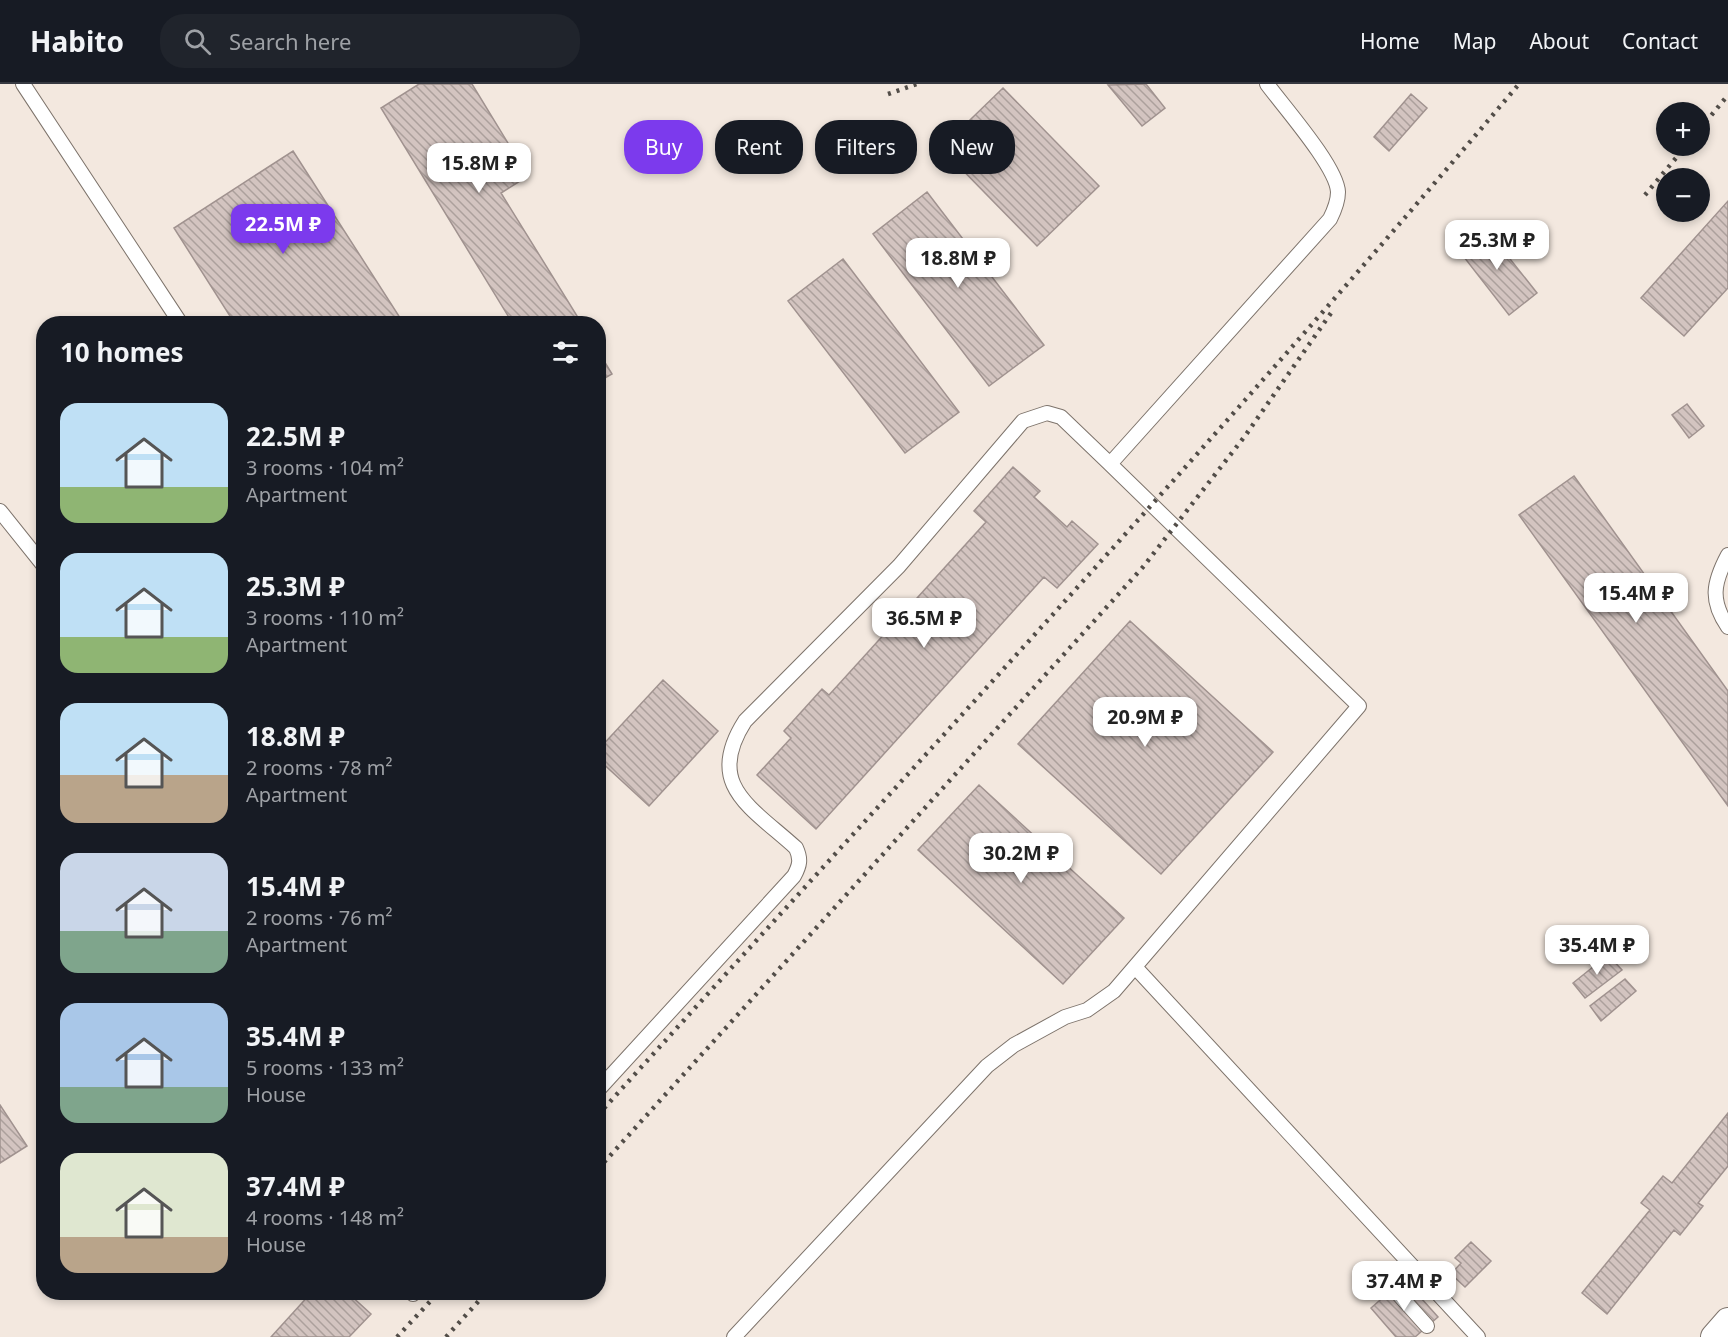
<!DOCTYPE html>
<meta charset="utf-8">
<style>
:root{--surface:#171b24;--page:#20242c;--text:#f1f3f6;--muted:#9ea1a6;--line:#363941;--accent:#7c3aed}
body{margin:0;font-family:"Noto Sans",sans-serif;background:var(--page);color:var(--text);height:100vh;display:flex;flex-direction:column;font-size:22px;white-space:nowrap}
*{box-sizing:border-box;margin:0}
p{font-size:20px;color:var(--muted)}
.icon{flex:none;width:33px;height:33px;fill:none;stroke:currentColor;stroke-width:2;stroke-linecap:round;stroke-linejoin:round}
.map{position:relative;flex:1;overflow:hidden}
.sheet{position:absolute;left:36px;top:232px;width:570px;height:984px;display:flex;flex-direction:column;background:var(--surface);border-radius:24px;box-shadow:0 3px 9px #0003}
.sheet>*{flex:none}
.hud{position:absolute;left:624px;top:36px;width:570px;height:54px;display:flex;gap:12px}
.buttons{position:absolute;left:1656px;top:18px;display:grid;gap:12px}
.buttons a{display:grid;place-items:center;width:54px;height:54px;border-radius:50%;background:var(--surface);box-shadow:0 3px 9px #0003;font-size:30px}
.price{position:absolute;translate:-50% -51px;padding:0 14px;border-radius:12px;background:#fff;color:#222;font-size:20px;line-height:39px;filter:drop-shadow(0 2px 3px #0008)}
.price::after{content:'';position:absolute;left:50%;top:36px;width:18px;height:14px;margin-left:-9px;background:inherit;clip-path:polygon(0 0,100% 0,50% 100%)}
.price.on{background:var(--accent);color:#fff}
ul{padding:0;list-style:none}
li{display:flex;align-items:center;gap:18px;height:150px;padding:0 24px}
li span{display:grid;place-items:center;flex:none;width:168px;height:120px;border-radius:18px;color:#555}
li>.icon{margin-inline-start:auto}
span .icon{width:72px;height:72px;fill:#fffc;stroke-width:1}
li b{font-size:26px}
h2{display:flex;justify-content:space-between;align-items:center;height:72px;padding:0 24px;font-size:26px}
.chip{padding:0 21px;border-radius:24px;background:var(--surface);box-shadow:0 3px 9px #0003;font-size:21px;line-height:54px}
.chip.on{background:var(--accent);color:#fff}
header{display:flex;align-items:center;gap:36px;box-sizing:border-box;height:84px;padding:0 30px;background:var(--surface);border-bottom:2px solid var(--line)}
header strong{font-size:28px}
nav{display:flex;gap:33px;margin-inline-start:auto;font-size:21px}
.search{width:420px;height:54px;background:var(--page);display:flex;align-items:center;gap:15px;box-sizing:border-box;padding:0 21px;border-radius:24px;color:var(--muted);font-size:22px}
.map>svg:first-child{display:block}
.building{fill:url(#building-back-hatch);stroke:#a0928f;stroke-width:1.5}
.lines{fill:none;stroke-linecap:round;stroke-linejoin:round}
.service-casing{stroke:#7d736b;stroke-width:16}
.minor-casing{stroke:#7d736b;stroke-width:28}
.service{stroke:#fff;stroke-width:14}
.minor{stroke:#fff;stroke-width:26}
.rail{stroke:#524d48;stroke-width:4.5;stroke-dasharray:3 6;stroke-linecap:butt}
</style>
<header>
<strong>Habito</strong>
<div class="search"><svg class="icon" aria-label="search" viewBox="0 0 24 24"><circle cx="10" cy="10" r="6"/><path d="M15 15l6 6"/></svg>Search here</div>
<nav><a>Home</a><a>Map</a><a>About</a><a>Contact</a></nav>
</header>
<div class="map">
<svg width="1728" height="1253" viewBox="0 0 1728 1253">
<defs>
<pattern id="building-back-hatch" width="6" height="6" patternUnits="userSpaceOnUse" patternTransform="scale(1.5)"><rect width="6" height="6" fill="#d3c4c0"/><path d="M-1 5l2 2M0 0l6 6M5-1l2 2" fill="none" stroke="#aca09c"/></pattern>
</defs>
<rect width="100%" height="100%" fill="#f3e8df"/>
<path class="building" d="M419,0H472L528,92L501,109L582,240H513L381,24Z
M1146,0L1165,24L1142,42L1108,1Z
M1003,4L1099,102L1037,162L941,64Z
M1411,10L1427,24L1389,67L1374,53Z
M293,67L404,240H235L174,144Z
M927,108L1044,261L989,302L873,150Z
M1728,117V204L1684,252L1641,214Z
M1484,142L1537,209L1509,231L1457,164Z
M843,175L959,328L905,369L788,217Z
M598,267L612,290L598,298Z
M1687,320L1704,342L1689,354L1672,331Z
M1013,383L1040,407L1034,413L1067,443L1072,437L1098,460L1057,504L1044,493L816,745L757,691L791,654L784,647L822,605L829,611L986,438L974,427Z
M1574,392L1728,607V722L1519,431Z
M1130,537L1273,668L1161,790L1018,660Z
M663,596L718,647L649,722L598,675V666Z
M979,701L1124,834L1063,900L918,766Z
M1608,871L1622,886L1585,914L1573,899Z
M1625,895L1636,907L1601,937L1590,922Z
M0,1021L27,1062L0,1079Z
M1728,1029V1082L1698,1119L1703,1122L1680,1151L1674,1146L1607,1230L1582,1209L1650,1126L1641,1119L1663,1092L1672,1099Z
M1471,1158L1491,1177L1465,1203L1451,1190L1461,1179L1455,1174Z
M1404,1195L1438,1233L1415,1253H1396L1371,1224Z
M311,1209H348L371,1230L349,1253H271Z"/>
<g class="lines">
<g class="service-casing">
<path id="service" d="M23,0L181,240
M0,427L44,482
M1728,471C1713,499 1710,517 1728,543
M1136,884L1478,1253
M598,1006L794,792C800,781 801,775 796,764C751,723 704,701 745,637L899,482L1023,337L1047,329L1061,333L1110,380
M1393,1204L1427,1242
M413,1210V1209
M734,1253L987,982L1014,961L1065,933L1087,926L1114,907L1359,622L1110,380L1330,135C1334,127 1338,118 1338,108C1337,83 1284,23 1267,0"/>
</g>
<g class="minor-casing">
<path id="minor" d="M1714,1253L1728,1237"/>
</g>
<use href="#service" class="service"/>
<use href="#minor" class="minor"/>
<path class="rail" d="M888,10L917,0
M1700,45L1728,11
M1645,111L1686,62
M598,1031C907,689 1222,352 1519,0
M598,1085L1143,483L1245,352L1331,229
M397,1253L438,1209
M446,1253L486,1209"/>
</g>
</svg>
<div class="buttons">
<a>+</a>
<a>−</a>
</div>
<b class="price" style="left:479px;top:110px">15.8M ₽</b>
<b class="price on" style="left:283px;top:171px">22.5M ₽</b>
<b class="price" style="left:1497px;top:187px">25.3M ₽</b>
<b class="price" style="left:958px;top:205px">18.8M ₽</b>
<b class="price" style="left:1636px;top:540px">15.4M ₽</b>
<b class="price" style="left:924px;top:565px">36.5M ₽</b>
<b class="price" style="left:1145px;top:664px">20.9M ₽</b>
<b class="price" style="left:1021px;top:800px">30.2M ₽</b>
<b class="price" style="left:1597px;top:892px">35.4M ₽</b>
<b class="price" style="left:1404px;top:1228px">37.4M ₽</b>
<div class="hud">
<a class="chip on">Buy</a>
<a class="chip">Rent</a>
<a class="chip">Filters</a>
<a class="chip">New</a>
</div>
<section class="sheet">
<h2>10 homes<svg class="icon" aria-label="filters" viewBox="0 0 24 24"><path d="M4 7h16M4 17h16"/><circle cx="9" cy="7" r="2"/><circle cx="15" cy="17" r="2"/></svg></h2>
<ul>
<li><span style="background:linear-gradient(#bfe0f5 70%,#8fb573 0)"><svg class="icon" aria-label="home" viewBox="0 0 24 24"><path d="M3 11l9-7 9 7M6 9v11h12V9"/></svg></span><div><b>22.5M ₽</b><p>3 rooms · 104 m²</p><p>Apartment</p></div></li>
<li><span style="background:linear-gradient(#bfe0f5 70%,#8fb573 0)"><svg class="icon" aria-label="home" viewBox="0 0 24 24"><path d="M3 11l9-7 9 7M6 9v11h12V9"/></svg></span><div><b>25.3M ₽</b><p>3 rooms · 110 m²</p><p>Apartment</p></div></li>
<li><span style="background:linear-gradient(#bfe0f5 60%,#b9a48a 0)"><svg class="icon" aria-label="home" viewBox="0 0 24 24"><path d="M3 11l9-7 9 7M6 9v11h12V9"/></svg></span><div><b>18.8M ₽</b><p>2 rooms · 78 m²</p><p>Apartment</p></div></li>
<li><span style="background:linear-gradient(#c9d6e8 65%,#7fa58c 0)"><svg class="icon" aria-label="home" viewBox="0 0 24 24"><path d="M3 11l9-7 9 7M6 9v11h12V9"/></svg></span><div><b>15.4M ₽</b><p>2 rooms · 76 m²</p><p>Apartment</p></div></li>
<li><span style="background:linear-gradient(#a9c7e8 70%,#7fa58c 0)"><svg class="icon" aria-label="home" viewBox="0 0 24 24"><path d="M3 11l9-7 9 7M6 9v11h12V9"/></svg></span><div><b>35.4M ₽</b><p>5 rooms · 133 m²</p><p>House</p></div></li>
<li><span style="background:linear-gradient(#dfe7d0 70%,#b9a48a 0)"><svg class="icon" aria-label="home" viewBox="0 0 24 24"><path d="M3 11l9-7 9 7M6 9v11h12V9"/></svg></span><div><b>37.4M ₽</b><p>4 rooms · 148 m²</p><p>House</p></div></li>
</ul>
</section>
</div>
